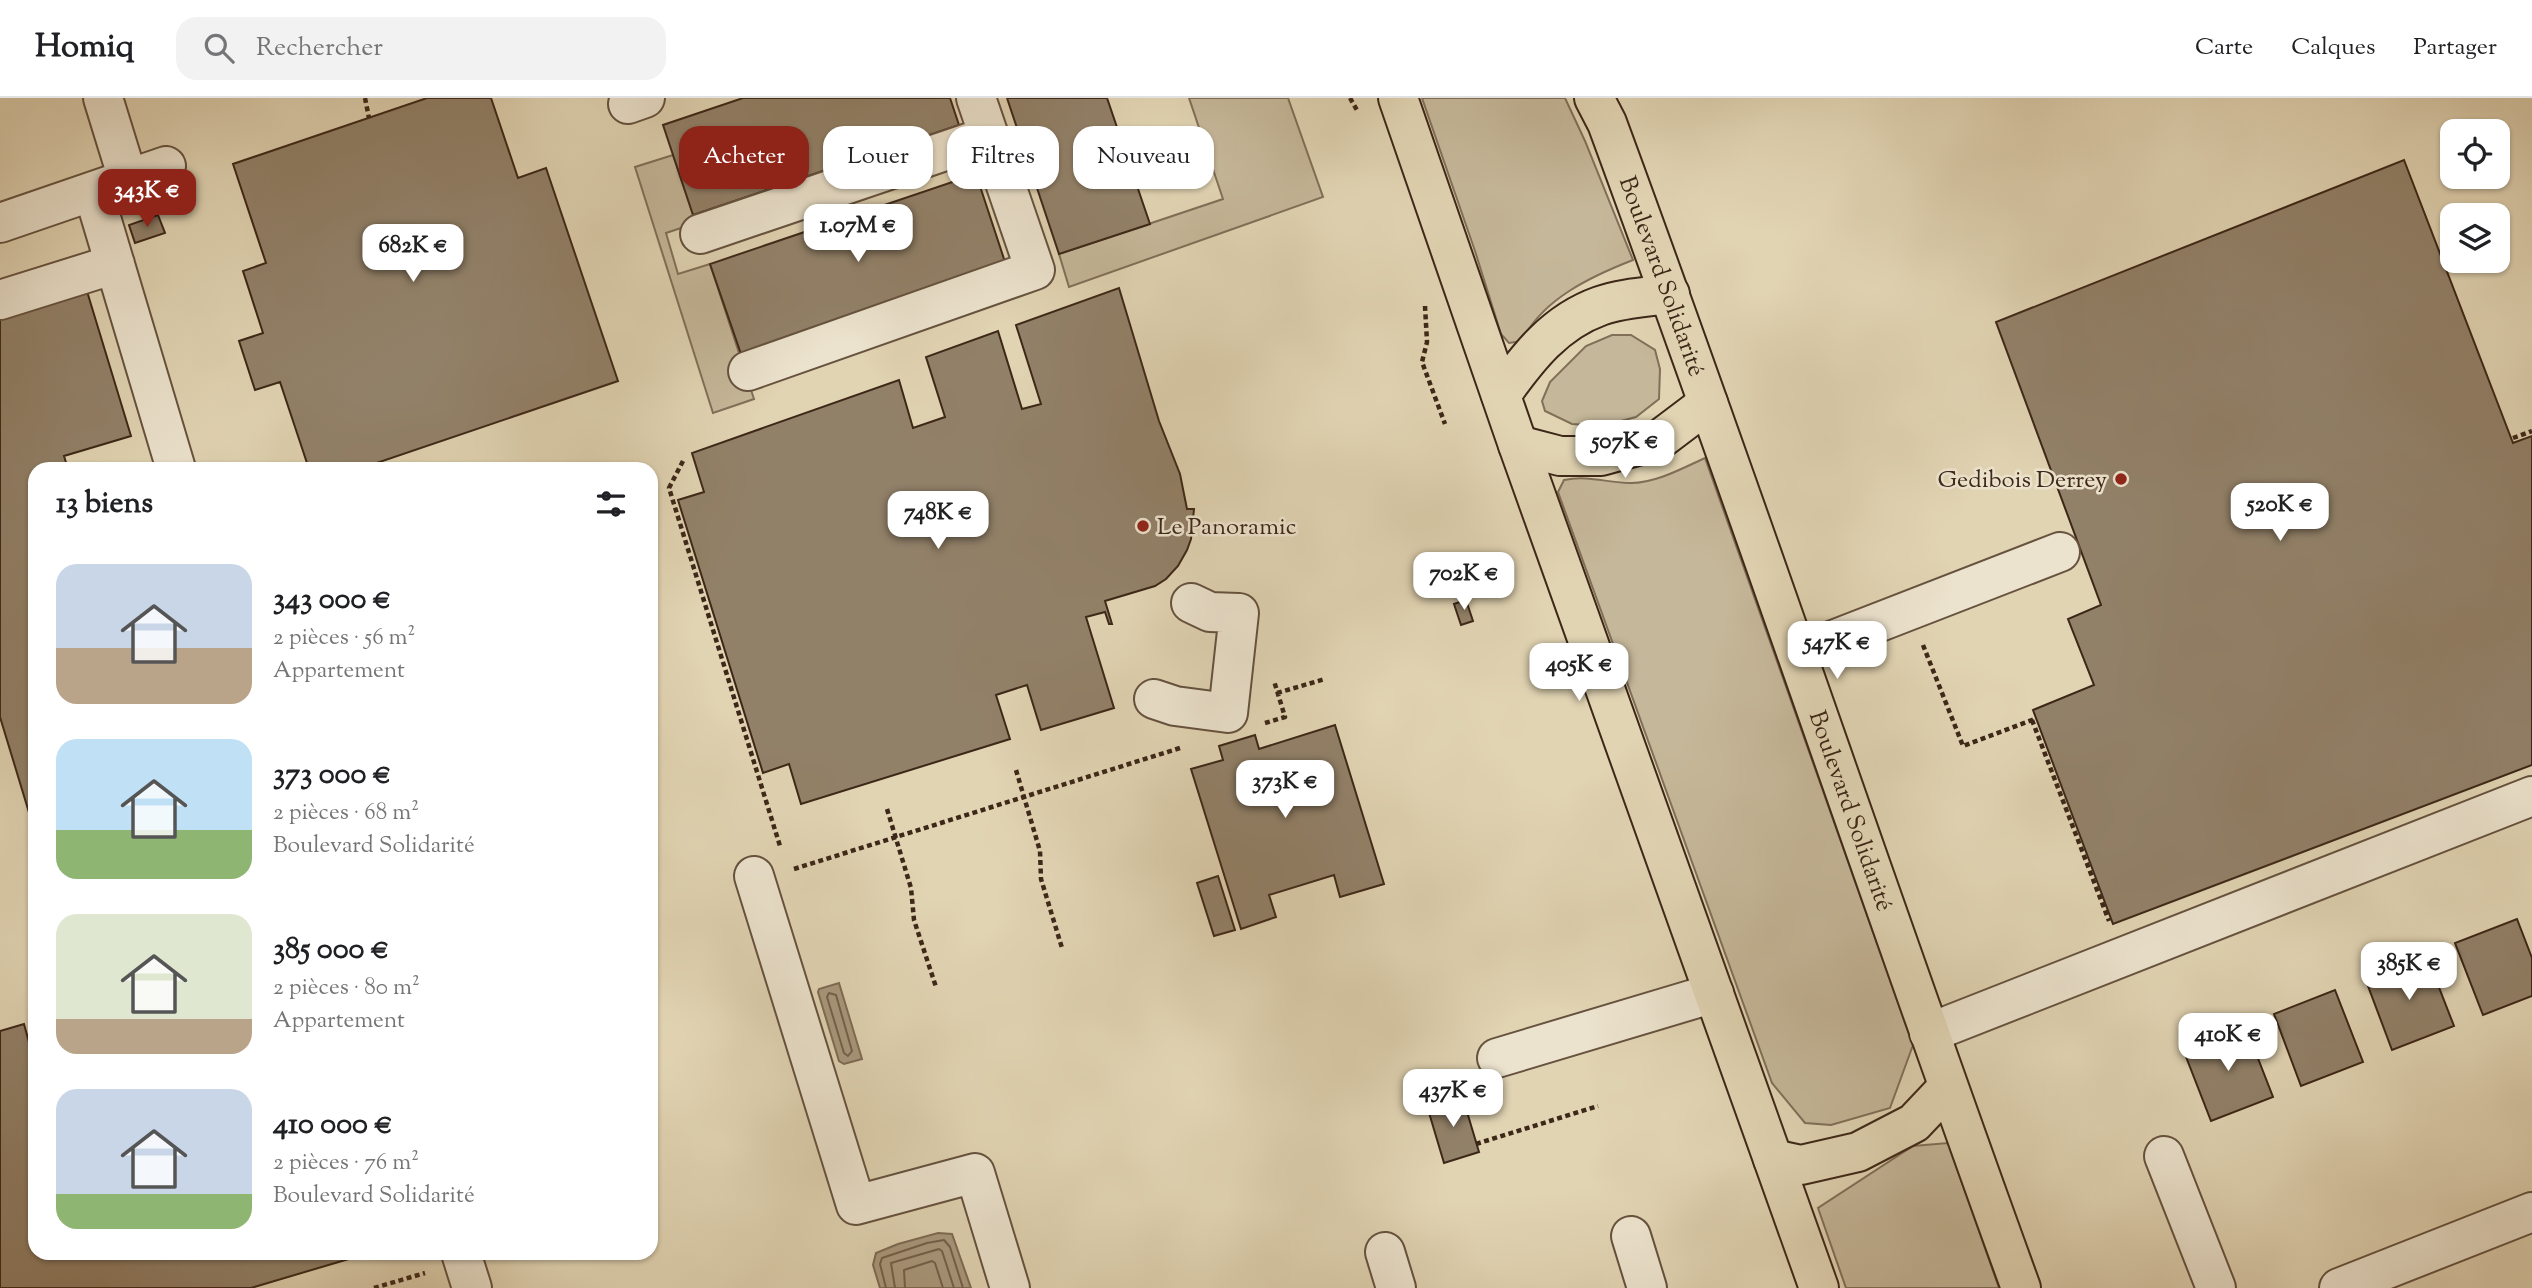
<!DOCTYPE html>
<html lang="fr">
<meta charset="utf-8">
<style>
:root{--surface:#fff;--page:#f2f2f2;--text:#202124;--muted:#757577;--line:#e0e0e0;--accent:#8f2418}
body{margin:0;font-family:"Sorts Mill Goudy",serif;background:var(--page);color:var(--text);height:100vh;display:flex;flex-direction:column;font-size:26px;white-space:nowrap}
*{box-sizing:border-box;margin:0}
p{font-size:23px;color:var(--muted)}
.icon{flex:none;width:38px;height:38px;fill:none;stroke:currentColor;stroke-width:2;stroke-linecap:round;stroke-linejoin:round}
.map{position:relative;flex:1;overflow:hidden}
.drawer{position:absolute;left:28px;top:364px;width:630px;height:798px;display:flex;flex-direction:column;background:var(--surface);border-radius:21px;box-shadow:0 2px 5px #0004}
.drawer>*{flex:none}
.guide{position:absolute;left:679px;top:28px;width:665px;height:63px;display:flex;gap:14px}
.tools{position:absolute;left:2440px;top:21px;display:grid;gap:14px}
.tools a{display:grid;place-items:center;width:70px;height:70px;border-radius:14px;background:var(--surface);box-shadow:0 2px 5px #0004;font-size:35px}
.price{position:absolute;translate:-50% -60px;padding:0 16px;border-radius:14px;background:#fff;color:#222;font-size:23px;line-height:46px;filter:drop-shadow(0 2px 4px #0008)}
.price::after{content:'';position:absolute;left:50%;top:42px;width:21px;height:16px;margin-left:-10px;background:inherit;clip-path:polygon(0 0,100% 0,50% 100%)}
.price.current{background:var(--accent);color:#fff}
ul{padding:0;list-style:none}
li{display:flex;align-items:center;gap:21px;height:175px;padding:0 28px}
li span{display:grid;place-items:center;flex:none;width:196px;height:140px;border-radius:21px;color:#555}
li>.icon{margin-inline-start:auto}
span .icon{width:84px;height:84px;fill:#fffc;stroke-width:1}
li b{font-size:30px}
h2{display:flex;justify-content:space-between;align-items:center;height:84px;padding:0 28px;font-size:30px}
.pill{padding:0 24px;border-radius:21px;background:var(--surface);box-shadow:0 2px 5px #0004;font-size:24px;line-height:63px}
.pill.current{background:var(--accent);color:#fff}
header{display:flex;align-items:center;gap:42px;box-sizing:border-box;height:98px;padding:0 35px;background:var(--surface);border-bottom:2px solid var(--line)}
header strong{font-size:33px}
nav{display:flex;gap:38px;margin-inline-start:auto;font-size:24px}
.search{width:490px;height:63px;background:var(--page);display:flex;align-items:center;gap:18px;box-sizing:border-box;padding:0 24px;border-radius:21px;color:var(--muted);font-size:26px}
.map>svg:first-child{display:block}
.green{fill:#c5b799;stroke:#816f58;stroke-width:2}
.water{fill:#a9997e;stroke:#7e6b55;stroke-width:2}
.lines{fill:none;stroke-linecap:round;stroke-linejoin:round}
.shore{stroke:#73604b;stroke-width:2}
.building{fill:#928169;stroke:#3d2718;stroke-width:2}
.minor-casing{stroke:#66523f;stroke-width:42}
.major-casing{stroke:#3d2718;stroke-width:42}
.path{stroke:#3d2718;stroke-width:4.5;stroke-dasharray:5 3.5;stroke-linecap:butt}
.minor{stroke:#ece3ce;stroke-width:38}
.major{stroke:#e1d4b3;stroke-width:38}
.poi-dot{fill:#8f2418;stroke:#ece3ce;stroke-width:2.5}
.labels{text-anchor:middle;stroke-width:5;stroke-linejoin:round;paint-order:stroke}
.street-label{font-size:24px;fill:#3d2718;stroke:#ece3ce}
.poi-label{font-size:24px;fill:#3d2718;stroke:#ece3ce;text-anchor:end}
</style>
<header>
<strong>Homiq</strong>
<div class="search"><svg class="icon" aria-label="search" viewBox="0 0 24 24"><circle cx="10" cy="10" r="6"/><path d="M15 15l6 6"/></svg>Rechercher</div>
<nav><a>Carte</a><a>Calques</a><a>Partager</a></nav>
</header>
<div class="map">
<svg width="2532" height="1190" viewBox="0 0 2532 1190">
<rect width="100%" height="100%" fill="#e1d4b3"/>
<filter id="stains"><feTurbulence type="fractalNoise" baseFrequency=".00286" numOctaves="4"/><feColorMatrix values="0 0 0 0 .2 0 0 0 0 .09 0 0 0 0 .02 0 0 0 .5 -.17"/></filter>
<radialGradient id="worn" r=".72"><stop offset=".6" stop-color="#630" stop-opacity="0"/><stop offset="1" stop-color="#630" stop-opacity=".3"/></radialGradient>
<path class="green" d="M1189,0H1288L1323,99L1069,189L1059,156L1223,101Z
M1422,0H1565L1585,43L1633,162C1592,178 1542,201 1522,243L1509,245L1501,236L1475,153Z
M673,57L696,125L666,135L678,176L710,166L754,301L713,315L635,69Z
M1612,237H1631L1655,252L1660,271L1659,301L1636,319L1602,328L1572,326L1545,313L1542,303L1550,284L1586,248Z
M1705,360L1913,947L1890,1010L1831,1027L1805,1025L1772,985L1558,394L1564,382C1589,377 1607,385 1631,385C1656,385 1683,370 1705,360Z
M1948,1045L1999,1190H1846L1818,1110L1913,1048Z"/>
<path class="water" d="M839,885L862,961L844,966L839,963L818,894L819,891Z
M938,1135L952,1136L971,1190H880L873,1167L876,1155L898,1146Z"/>
<g class="lines">
<path class="shore" d="M829,895L836,897L852,953L848,958L844,955L827,899Z
M886,1190L880,1166L882,1160L927,1145L944,1142L950,1149L963,1190
M895,1190L891,1165L939,1151L942,1153L954,1190
M905,1190L904,1172L932,1163L935,1165L943,1190"/>
</g>
<path class="building" d="M427,0H491L518,80L546,70L618,283L359,371H309L280,284L255,292L239,243L263,235L243,173L266,165L233,66Z
M743,0H950L959,27L693,117L663,27Z
M1007,0H1107L1150,126L1059,156Z
M2404,62L2513,345L2532,338V667L2113,826L2033,612L2094,587L2068,521L2101,507L1996,224Z
M976,76L1006,167L741,256L710,166Z
M158,117L165,135L135,145L129,127Z
M86,190L131,338L64,358L68,371H35L34,731L0,619V216Z
M1119,190L1159,323L1180,376L1187,411H1194L1191,441L1187,452L1178,468L1166,481L1155,488L1105,503L1112,526H1109L1105,514L1086,519L1114,610L1041,632L1027,587L996,597L1010,641L801,706L789,666L763,675L678,402L704,394L692,355L899,282L913,330L945,319L926,259L998,233L1022,311L1041,306L1016,227Z
M1466,502L1473,523L1461,527L1454,506Z
M1335,627L1384,786L1340,799L1334,777L1269,797L1276,819L1241,831L1191,671L1223,662L1219,648L1255,637L1259,651Z
M1218,778L1235,832L1214,838L1197,785Z
M2517,821L2532,860V898L2483,917L2455,845Z
M2426,856L2454,928L2392,952L2365,880Z
M2335,892L2363,964L2301,988L2274,916Z
M24,926L35,966V1155H350L352,1160L251,1190H0V933Z
M2245,927L2273,999L2211,1023L2183,951Z
M1462,997L1479,1054L1444,1065L1427,1008Z"/>
<g class="lines">
<g class="minor-casing">
<path id="minor" d="M103,0L128,81
M628,6L645,0
M93,93L176,371
M0,125L166,68
M700,136L989,38
M0,202L115,166
M748,273L1035,172L976,0
M1797,556L2060,454
M1154,601L1175,608L1228,615L1239,515L1210,514L1191,505
M754,778L856,1107L975,1075L1010,1190
M1929,935L2532,698
M1497,960L1714,895
M2164,1058L2216,1190
M1631,1138L1647,1190
M1385,1154L1396,1190
M461,1155L472,1190
M2339,1190L2532,1114"/>
</g>
<g class="major-casing">
<g id="major">
<path d="M1398,0L1518,347L1819,1190"/>
<path id="s1" d="M1594,0L1607,25C1750,412 1880,803 2021,1190"/>
<path d="M1501,297C1528,259 1555,224 1600,208C1622,200 1647,199 1670,196"/>
<path d="M1518,347L1560,358H1601L1659,342L1708,305"/>
<path d="M1773,1061L1801,1067L1858,1054L1914,1025L1948,989"/>
</g>
</g>
<path class="path" d="M365,0L369,20
M1350,0L1358,14
M1425,208L1427,244L1422,264L1445,326
M2513,340L2532,333
M683,363L669,390L780,748
M1923,547L1963,648L2035,621
M1277,595L1325,581
M2032,622L2109,823
M1265,625L1285,619L1274,583
M1016,672L1040,753L1041,781L1062,850
M887,711L911,790L914,822L936,889
M794,771L1180,650
M1476,1046L1598,1008
M374,1190L425,1175"/>
<use href="#minor" class="minor"/>
<use href="#major" class="major"/>
</g>
<g class="poi-dot">
<circle cx="2121" cy="381" r="7"/>
<circle cx="1143" cy="428" r="7"/>
</g>
<g class="labels">
<g class="street-label">
<text dy="8" stroke="none"><textPath href="#s1" startOffset="191">Boulevard Solidarité</textPath></text>
<text dy="8" stroke="none"><textPath href="#s1" startOffset="758">Boulevard Solidarité</textPath></text>
</g>
<g class="poi-label">
<text x="2107" y="389">Gedibois Derrey</text>
<text x="1157" y="436" text-anchor="start">Le Panoramic</text>
</g>
</g>
<rect width="100%" height="100%" filter="url(#stains)"/>
<rect width="100%" height="100%" fill="url(#worn)"/>
</svg>
<div class="tools">
<a><svg class="icon" aria-label="locate" viewBox="0 0 24 24"><circle cx="12" cy="12" r="6"/><path d="M12 2v4M12 18v4M2 12h4M18 12h4"/></svg></a>
<a><svg class="icon" aria-label="layers" viewBox="0 0 24 24"><path d="M12 4l9 5-9 5-9-5zM3 14l9 5 9-5"/></svg></a>
</div>
<b class="price current" style="left:147px;top:131px">343K €</b>
<b class="price" style="left:858px;top:166px">1.07M €</b>
<b class="price" style="left:413px;top:186px">682K €</b>
<b class="price" style="left:1625px;top:382px">507K €</b>
<b class="price" style="left:2280px;top:445px">520K €</b>
<b class="price" style="left:938px;top:453px">748K €</b>
<b class="price" style="left:1464px;top:514px">702K €</b>
<b class="price" style="left:1837px;top:583px">547K €</b>
<b class="price" style="left:1579px;top:605px">405K €</b>
<b class="price" style="left:1285px;top:722px">373K €</b>
<b class="price" style="left:2409px;top:904px">385K €</b>
<b class="price" style="left:2228px;top:975px">410K €</b>
<b class="price" style="left:1453px;top:1031px">437K €</b>
<div class="guide">
<a class="pill current">Acheter</a>
<a class="pill">Louer</a>
<a class="pill">Filtres</a>
<a class="pill">Nouveau</a>
</div>
<section class="drawer">
<h2>13 biens<svg class="icon" aria-label="filters" viewBox="0 0 24 24"><path d="M4 7h16M4 17h16"/><circle cx="9" cy="7" r="2"/><circle cx="15" cy="17" r="2"/></svg></h2>
<ul>
<li><span style="background:linear-gradient(#c9d6e8 60%,#b9a48a 0)"><svg class="icon" aria-label="home" viewBox="0 0 24 24"><path d="M3 11l9-7 9 7M6 9v11h12V9"/></svg></span><div><b>343 000 €</b><p>2 pièces · 56 m²</p><p>Appartement</p></div></li>
<li><span style="background:linear-gradient(#bfe0f5 65%,#8fb573 0)"><svg class="icon" aria-label="home" viewBox="0 0 24 24"><path d="M3 11l9-7 9 7M6 9v11h12V9"/></svg></span><div><b>373 000 €</b><p>2 pièces · 68 m²</p><p>Boulevard Solidarité</p></div></li>
<li><span style="background:linear-gradient(#dfe7d0 75%,#b9a48a 0)"><svg class="icon" aria-label="home" viewBox="0 0 24 24"><path d="M3 11l9-7 9 7M6 9v11h12V9"/></svg></span><div><b>385 000 €</b><p>2 pièces · 80 m²</p><p>Appartement</p></div></li>
<li><span style="background:linear-gradient(#c9d6e8 75%,#8fb573 0)"><svg class="icon" aria-label="home" viewBox="0 0 24 24"><path d="M3 11l9-7 9 7M6 9v11h12V9"/></svg></span><div><b>410 000 €</b><p>2 pièces · 76 m²</p><p>Boulevard Solidarité</p></div></li>
</ul>
</section>
</div>
